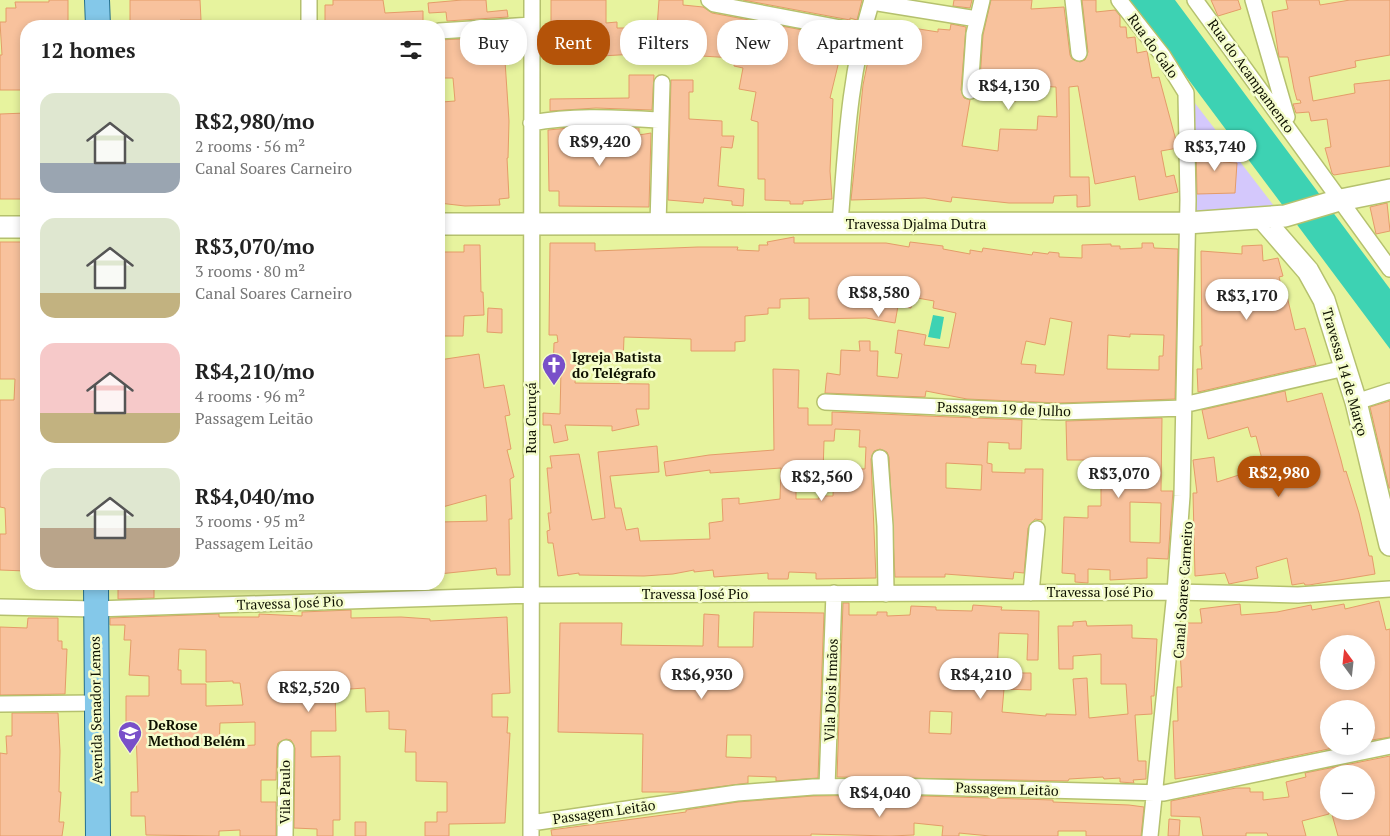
<!DOCTYPE html>
<meta charset="utf-8">
<style>
:root{--surface:#fff;--page:#f6f6f6;--text:#222;--muted:#767676;--accent:#b45309}
body{margin:0;font-family:"PT Serif",serif;background:var(--page);color:var(--text);height:100vh;display:flex;flex-direction:column;font-size:19px;white-space:nowrap}
*{box-sizing:border-box;margin:0}
p{font-size:16px;color:var(--muted)}
.icon{flex:none;width:28px;height:28px;fill:none;stroke:currentColor;stroke-width:2;stroke-linecap:round;stroke-linejoin:round}
.map{position:relative;flex:1;overflow:hidden}
.details{position:absolute;left:20px;top:20px;width:425px;height:570px;display:flex;flex-direction:column;background:var(--surface);border-radius:20px;box-shadow:0 2px 8px #0003}
.details>*{flex:none}
.top-card{position:absolute;left:460px;top:20px;width:475px;height:45px;display:flex;gap:10px}
.needle{width:32px;rotate:345deg}
.controls{position:absolute;left:1320px;top:635px;display:grid;gap:10px}
.controls a{display:grid;place-items:center;width:55px;height:55px;border-radius:50%;background:var(--surface);box-shadow:0 2px 8px #0003;font-size:25px}
.price{position:absolute;translate:-50% -42px;padding:0 11px;border-radius:18px;background:#fff;color:#222;font-size:16px;line-height:32px;filter:drop-shadow(0 1px 2px #0008)}
.price::after{content:'';position:absolute;left:50%;top:30px;width:15px;height:11px;margin-left:-8px;background:inherit;clip-path:polygon(0 0,100% 0,50% 100%)}
.price.current{background:var(--accent);color:#fff}
ul{padding:0;list-style:none}
li{display:flex;align-items:center;gap:15px;height:125px;padding:0 20px}
li span{display:grid;place-items:center;flex:none;width:140px;height:100px;border-radius:15px;color:#555}
li>.icon{margin-inline-start:auto}
span .icon{width:60px;height:60px;fill:#fffc;stroke-width:1}
li b{font-size:21px}
h2{display:flex;justify-content:space-between;align-items:center;height:60px;padding:0 20px;font-size:21px}
.tag{padding:0 18px;border-radius:20px;background:var(--surface);box-shadow:0 2px 8px #0003;font-size:18px;line-height:45px}
.tag.current{background:var(--accent);color:#fff}
.map>svg:first-child{display:block}
.green{fill:#d4c8fc}
.water{fill:#3dd2b3}
.building{fill:#f8c29d;stroke:#e49c69;fill-rule:evenodd}
.lines{fill:none;stroke-linecap:round;stroke-linejoin:round}
.street-casing{stroke:#b5c16e;stroke-width:18}
.secondary-casing{stroke:#b5c16e;stroke-width:24}
.primary-casing{stroke:#25708e;stroke-width:26}
.street{stroke:#fff;stroke-width:15}
.secondary{stroke:#fff;stroke-width:21}
.primary{stroke:#84c8e9;stroke-width:24}
.labels{text-anchor:middle;stroke-width:5;stroke-linejoin:round;paint-order:stroke}
.street-label{font-size:14px;fill:#0e1100;stroke:#f5fdcc}
.poi-label{font-size:14px;font-weight:bold;fill:#0e1100;stroke:#f5fdcc;text-anchor:start}
</style>
<div class="map">
<svg width="1390" height="836" viewBox="0 0 1390 836">
<rect width="100%" height="100%" fill="#e7f39e"/>
<path class="green" d="M1191,98L1281,215L1186,226Z"/>
<path class="water" d="M1129,0H1175L1390,289V349Z
M933,315L944,317L940,339L928,337Z"/>
<path class="building" d="M49,0H68V26H26V90H0V55H2L0,22H6V8H16L15,2H49Z
M130,0H200L201,20H180L179,26H132V21H130Z
M333,0H383L385,13L423,11V26H325V5H333Z
M462,0H486L487,12L507,10L508,17L447,21L446,12L429,13L428,3Z
M551,0H606V23L617,22V28H657L659,0H683V5L703,7L712,13L829,35L825,59L839,61L830,98L833,99L830,171L832,199L803,201V204H790V201L765,200V179H758V122L751,120L756,92L739,89L743,68L734,66V58L653,53L601,56L600,50L579,51V55H551Z
M743,0H862L857,20L850,18V20Z
M954,0H972L970,8L953,6Z
M991,0H1032L1031,9L1064,7L1070,55L1072,59L1080,62L1085,60L1088,52L1082,0H1096V12L1115,10L1120,16V27H1126L1127,38L1135,37L1137,53L1147,51L1152,78L1159,77L1178,148L1161,151L1166,177L1174,175L1178,192L1139,200L1135,176L1095,184L1078,86L1069,87L1070,177H1089L1090,206L1077,207V195L1054,196L1053,203H1009L952,197L951,202L925,198L851,200L863,85L876,22L900,28V26L938,32V29L950,30L951,24L966,27L961,90L964,98L970,100L962,146L998,151L1000,129L1037,130L1038,116L1057,117L1056,87L1036,86V97H1016V101H1005V95L979,94L983,35Z
M1211,0H1238L1241,9L1218,16Z
M1286,0H1319L1320,5L1350,0H1390V55L1355,61L1356,67L1309,77L1313,101L1355,93L1354,84L1390,80V166L1334,175L1332,173L1325,148L1331,147L1327,119L1311,121L1309,112L1296,113L1293,104L1301,103L1300,100H1297L1294,89L1288,57H1279L1272,12L1288,9Z
M480,38L481,48L504,46L509,121L508,158H507L509,198L499,199L500,205L465,206L439,203V117H443L442,102L455,101L453,78H439V40Z
M629,75H654L652,110L596,108L550,111V99L629,98Z
M671,80H693V92H689V119L722,121V136H734L732,148L721,147L718,186L744,189L743,206L732,205V201L704,198L703,203L668,200Z
M26,113V199H0V114Z
M580,127L639,128V135L651,133L649,207L559,206V191H549L548,130Z
M1196,146L1224,147L1223,162L1237,163L1235,193L1197,194Z
M1387,203L1390,231L1376,234L1370,207Z
M794,237V243H886L909,247L910,242L943,246V249L970,254V250L982,252L983,248L1032,255L1033,252L1048,254L1049,252L1059,253V257L1082,258V245L1111,244V246H1120V249L1142,248V243H1153L1154,248L1178,249L1175,399L1059,403L967,399L926,391L925,397L825,393L827,373L840,375L841,350L860,351L859,341H870V351H878L877,376L898,378L902,354L895,353L898,330L926,335L924,345L949,348L956,313L933,308L934,301L912,297L911,308L898,306L895,323L866,318L809,319V298L780,299V308H768V314L745,316V341L735,342V351H691V339L624,337L623,363L576,362L575,383L649,384V409H636L639,425L612,431V426L565,425L568,440L554,443L551,425H543V413L560,414L561,370H553L554,343L558,342L557,335H549L550,243H595V251L698,247H738L737,250L759,251V245H768L767,242ZM1050,318L1072,322L1064,375L1035,373L1036,365L1021,364L1026,341L1045,345ZM1130,334L1164,335L1163,356H1159V370L1107,369L1108,335L1130,337Z
M0,242H26V330L23,370H26V518H23L22,544H26V571L0,570V534H6L5,508L0,507V400H14L15,379H0Z
M464,245H480L481,292H483L484,315L464,316L463,336H439V254L442,252H464Z
M1262,245L1263,261L1278,258L1283,276L1279,277L1284,297L1287,296L1295,330L1305,328L1316,365L1198,392L1197,369H1202L1200,346H1202L1201,251L1242,254V246ZM1222,283H1242L1246,303L1223,309Z
M488,308L502,309V333L487,332Z
M479,354L484,388L504,385L510,415L505,416L511,449L507,450L514,477L510,479L512,519H509L510,575H497L496,568L439,574V522L487,521L486,495L439,508V360Z
M773,369L799,370L798,408H808V425H832V412L1022,420L1021,449H1009V443L988,442L987,463L992,464V472L1025,473V469H1043L1042,520L1035,519L1028,528L1024,573L1014,572L1013,579L945,574V577H895L889,457L887,452L880,449L874,451L871,459L876,578L816,579V573L789,572L788,579H768V573L714,577L713,570L694,572V570L673,574L644,576L579,575V573L558,576L553,543H548L547,531L550,530L548,513H551L547,468H552L550,456L579,454L592,520L605,518L598,452L657,446L659,472L610,476L615,508H621L626,530L638,528L640,541L710,539L709,523L723,521L722,499L739,498V504L780,499L781,468L710,473V470L666,476L664,462L709,455L774,450ZM835,429L860,430L859,447H866L865,469L834,468L833,496H819V499H796V474L823,473L824,441H834ZM946,463L982,465L981,490L946,488Z
M1285,391L1287,402L1322,393L1341,460L1344,472L1346,471L1359,513L1369,556H1372L1375,574L1309,585H1305L1304,583L1292,585L1287,558L1256,567L1258,578L1229,584L1225,573L1195,576L1193,493H1197L1193,460L1214,457L1217,482L1264,467L1256,436L1251,437L1248,427L1208,439L1202,410Z
M1390,401V488H1389L1370,407Z
M1162,418L1161,491H1173L1168,559L1147,558V578L1110,580V570L1088,569V583L1075,582V574L1062,573L1064,517L1088,518V506H1101V485H1090L1089,460H1067L1066,421ZM1130,502L1161,503L1160,543L1130,542Z
M118,585H154V598L118,599Z
M1379,601L1386,630L1390,629V737L1366,741V709H1329V749L1338,747L1218,772L1175,779L1173,721H1178L1177,687H1182L1180,649H1184V623H1202L1200,609L1240,604L1241,615L1277,612L1311,605L1312,610L1344,604L1345,609ZM1329,644H1366V681H1329Z
M843,603H849V615H877V612H887V616L910,615L911,606L936,607V610L972,611L973,605L1002,607L1001,610L1039,611L1038,660H1027L1028,634L999,633L997,673H1031V690L1004,689L1002,712L1046,716V714L1076,715L1073,679L1087,678L1089,718L1128,714L1126,684H1101V654L1073,656V669H1059L1058,626H1073V622L1086,621L1087,626L1132,625V638L1157,639L1154,696H1151L1152,714L1135,715L1138,761H1146V779L1133,780L1134,783L1120,782V778L1104,779L1103,777L1069,779L1068,781L837,777ZM930,711L952,712L951,734L929,733Z
M351,610V618L401,617L430,619V621L507,617L510,693L492,694V717H508L507,733H510L505,823L449,824V836H425V822H437V812H447V782L416,781V752H405L406,730L389,729V711L366,712L365,688L335,690L336,731H311V757L340,756V820H333V836H317V829L294,828L295,748L291,740L286,739L278,743L277,747L276,780H261V802H276V836H240V830L219,831V836L146,835L145,816H131V792H138L137,758L136,735H126V696H149V676L129,675L131,640H124L125,625H110V618L219,614V617H259V614L302,616V612ZM179,649L206,650V682L233,681V683H240L243,705L206,706V684H181V670H178ZM255,722V745L219,747L220,723Z
M754,612L824,613L818,778L776,781V777L748,776V783L678,792H642L643,734L558,732L560,623H622L621,645L703,646L704,614L719,615L718,647H753ZM727,735H751V758L726,757Z
M28,618H58V641H62V649H67L65,694L0,695V627L27,628Z
M12,713H58L60,751L59,792H61L59,822H64L62,836H0V753L7,754L6,736H12Z
M1390,756V836H1338L1331,811H1366V774H1329V814L1302,821L1306,836H1268L1267,833H1246V836H1203L1200,817L1171,816V801L1236,788H1250V792H1263V800L1289,797L1286,782L1306,777L1305,773Z
M890,795L1053,800V802L1129,805L1144,807L1141,836H1086V831H1058V836H990L959,833V836H942L943,826L914,823V835L890,836L811,834V836H552L551,830L686,812V810L738,802L813,796Z
M1169,819L1180,820L1179,836H1168Z
M355,822H366V836H355Z"/>
<g class="lines">
<g class="street-casing">
<path id="street" d="M309,0V26
M709,0L714,4L862,32
M1073,0L1079,53
M1119,0L1163,56L1186,93L1188,200L1182,496L1175,592L1150,836
M1195,0L1390,269
M1253,0L1287,117
M872,2L977,19
M439,31L532,25
M970,91L974,34L982,0
M531,123C575,115 617,118 661,120
M658,224L662,83
M840,224C846,147 849,74 872,0
M825,402L1059,412L1184,408
M1356,402L1390,391
M1192,403L1345,368
M880,458L885,526L886,594
M1031,593L1037,529
M0,607L95,609L532,595L1175,592L1298,595L1390,589
M0,704L96,703
M827,787L834,593
M531,823L737,793L813,787L890,786L1164,793L1390,746
M285,836L286,748
M531,836L532,0"/>
</g>
<g class="secondary-casing">
<path id="secondary" d="M1262,218L1308,271L1324,300L1356,402L1390,545
M439,224L1187,223L1285,216L1336,201L1390,190
M0,227H26"/>
</g>
<g class="primary-casing">
<path id="primary" d="M97,0L98,26
M96,584L98,836"/>
</g>
<use href="#street" class="street"/>
<use href="#secondary" class="secondary"/>
<use href="#primary" class="primary"/>
</g>
<defs>
<g id="church-pin" transform="scale(1.25)"><path d="M0 17L-7.5 6A9.5 9.5 0 1 1 7.5 6Z" fill="#7950c9" stroke="#f5fdcc"/><path d="M-1.2-6h2.4v3.5h3.3v2.4h-3.3V6h-2.4V-.1h-3.3v-2.4h3.3Z" fill="#fff"/></g>
<g id="university-pin" transform="scale(1.25)"><path d="M0 17L-7.5 6A9.5 9.5 0 1 1 7.5 6Z" fill="#7950c9" stroke="#f5fdcc"/><path d="M0-5L7-2L0 1L-7-2ZM-4 1L0 2.5L4 1V4Q0 6-4 4Z" fill="#fff"/></g>
</defs>
<g fill-rule="evenodd">
<use href="#church-pin" x="554" y="365"/>
<use href="#university-pin" x="130" y="733"/>
</g>
<g class="labels">
<g class="street-label">
<text transform="translate(1153 46) rotate(54)" y="5">Rua do Galo</text>
<text transform="translate(1251 76) rotate(54)" y="5">Rua do Acampamento</text>
<text x="916" y="229">Travessa Djalma Dutra</text>
<text transform="translate(1345 372) rotate(74)" y="5">Travessa 14 de Março</text>
<text transform="translate(1004 409) rotate(2)" y="5">Passagem 19 de Julho</text>
<text transform="translate(531 418) rotate(-90)" y="5">Rua Curuçá</text>
<text transform="translate(1183 590) rotate(-86)" y="5">Canal Soares Carneiro</text>
<text x="1100" y="597">Travessa José Pio</text>
<text x="695" y="599">Travessa José Pio</text>
<text transform="translate(290 603) rotate(-2)" y="5">Travessa José Pio</text>
<text transform="translate(831 690) rotate(-88)" y="5">Vila Dois Irmãos</text>
<text transform="translate(96 710) rotate(-91)" y="5">Avenida Senador Lemos</text>
<text transform="translate(1007 789) rotate(2)" y="5">Passagem Leitão</text>
<text transform="translate(285 792) rotate(-90)" y="5">Vila Paulo</text>
<text transform="translate(604 812) rotate(-8)" y="5">Passagem Leitão</text>
</g>
<g class="poi-label">
<text x="572" y="362">Igreja Batista<tspan x="572" dy="16">do Telégrafo</tspan></text>
<text x="148" y="730">DeRose<tspan x="148" dy="16">Method Belém</tspan></text>
</g>
</g>
</svg>
<div class="controls">
<a><svg class="needle" viewBox="-14 -14 28 28"><path d="M0-13l5 13h-10z" fill="#e53935"/><path d="M0 13l5-13h-10z" fill="#767676"/></svg></a>
<a>+</a>
<a>−</a>
</div>
<b class="price" style="left:1009px;top:111px">R$4,130</b>
<b class="price" style="left:600px;top:167px">R$9,420</b>
<b class="price" style="left:1215px;top:172px">R$3,740</b>
<b class="price" style="left:879px;top:318px">R$8,580</b>
<b class="price" style="left:1247px;top:321px">R$3,170</b>
<b class="price current" style="left:1279px;top:498px">R$2,980</b>
<b class="price" style="left:1119px;top:499px">R$3,070</b>
<b class="price" style="left:822px;top:502px">R$2,560</b>
<b class="price" style="left:702px;top:700px">R$6,930</b>
<b class="price" style="left:981px;top:700px">R$4,210</b>
<b class="price" style="left:309px;top:713px">R$2,520</b>
<b class="price" style="left:880px;top:818px">R$4,040</b>
<div class="top-card">
<a class="tag">Buy</a>
<a class="tag current">Rent</a>
<a class="tag">Filters</a>
<a class="tag">New</a>
<a class="tag">Apartment</a>
</div>
<section class="details">
<h2>12 homes<svg class="icon" aria-label="filters" viewBox="0 0 24 24"><path d="M4 7h16M4 17h16"/><circle cx="9" cy="7" r="2"/><circle cx="15" cy="17" r="2"/></svg></h2>
<ul>
<li><span style="background:linear-gradient(#dfe7d0 70%,#9aa5b1 0)"><svg class="icon" aria-label="home" viewBox="0 0 24 24"><path d="M3 11l9-7 9 7M6 9v11h12V9"/></svg></span><div><b>R$2,980/mo</b><p>2 rooms · 56 m²</p><p>Canal Soares Carneiro</p></div></li>
<li><span style="background:linear-gradient(#dfe7d0 75%,#c2b280 0)"><svg class="icon" aria-label="home" viewBox="0 0 24 24"><path d="M3 11l9-7 9 7M6 9v11h12V9"/></svg></span><div><b>R$3,070/mo</b><p>3 rooms · 80 m²</p><p>Canal Soares Carneiro</p></div></li>
<li><span style="background:linear-gradient(#f6c9c9 70%,#c2b280 0)"><svg class="icon" aria-label="home" viewBox="0 0 24 24"><path d="M3 11l9-7 9 7M6 9v11h12V9"/></svg></span><div><b>R$4,210/mo</b><p>4 rooms · 96 m²</p><p>Passagem Leitão</p></div></li>
<li><span style="background:linear-gradient(#dfe7d0 60%,#b9a48a 0)"><svg class="icon" aria-label="home" viewBox="0 0 24 24"><path d="M3 11l9-7 9 7M6 9v11h12V9"/></svg></span><div><b>R$4,040/mo</b><p>3 rooms · 95 m²</p><p>Passagem Leitão</p></div></li>
</ul>
</section>
</div>
